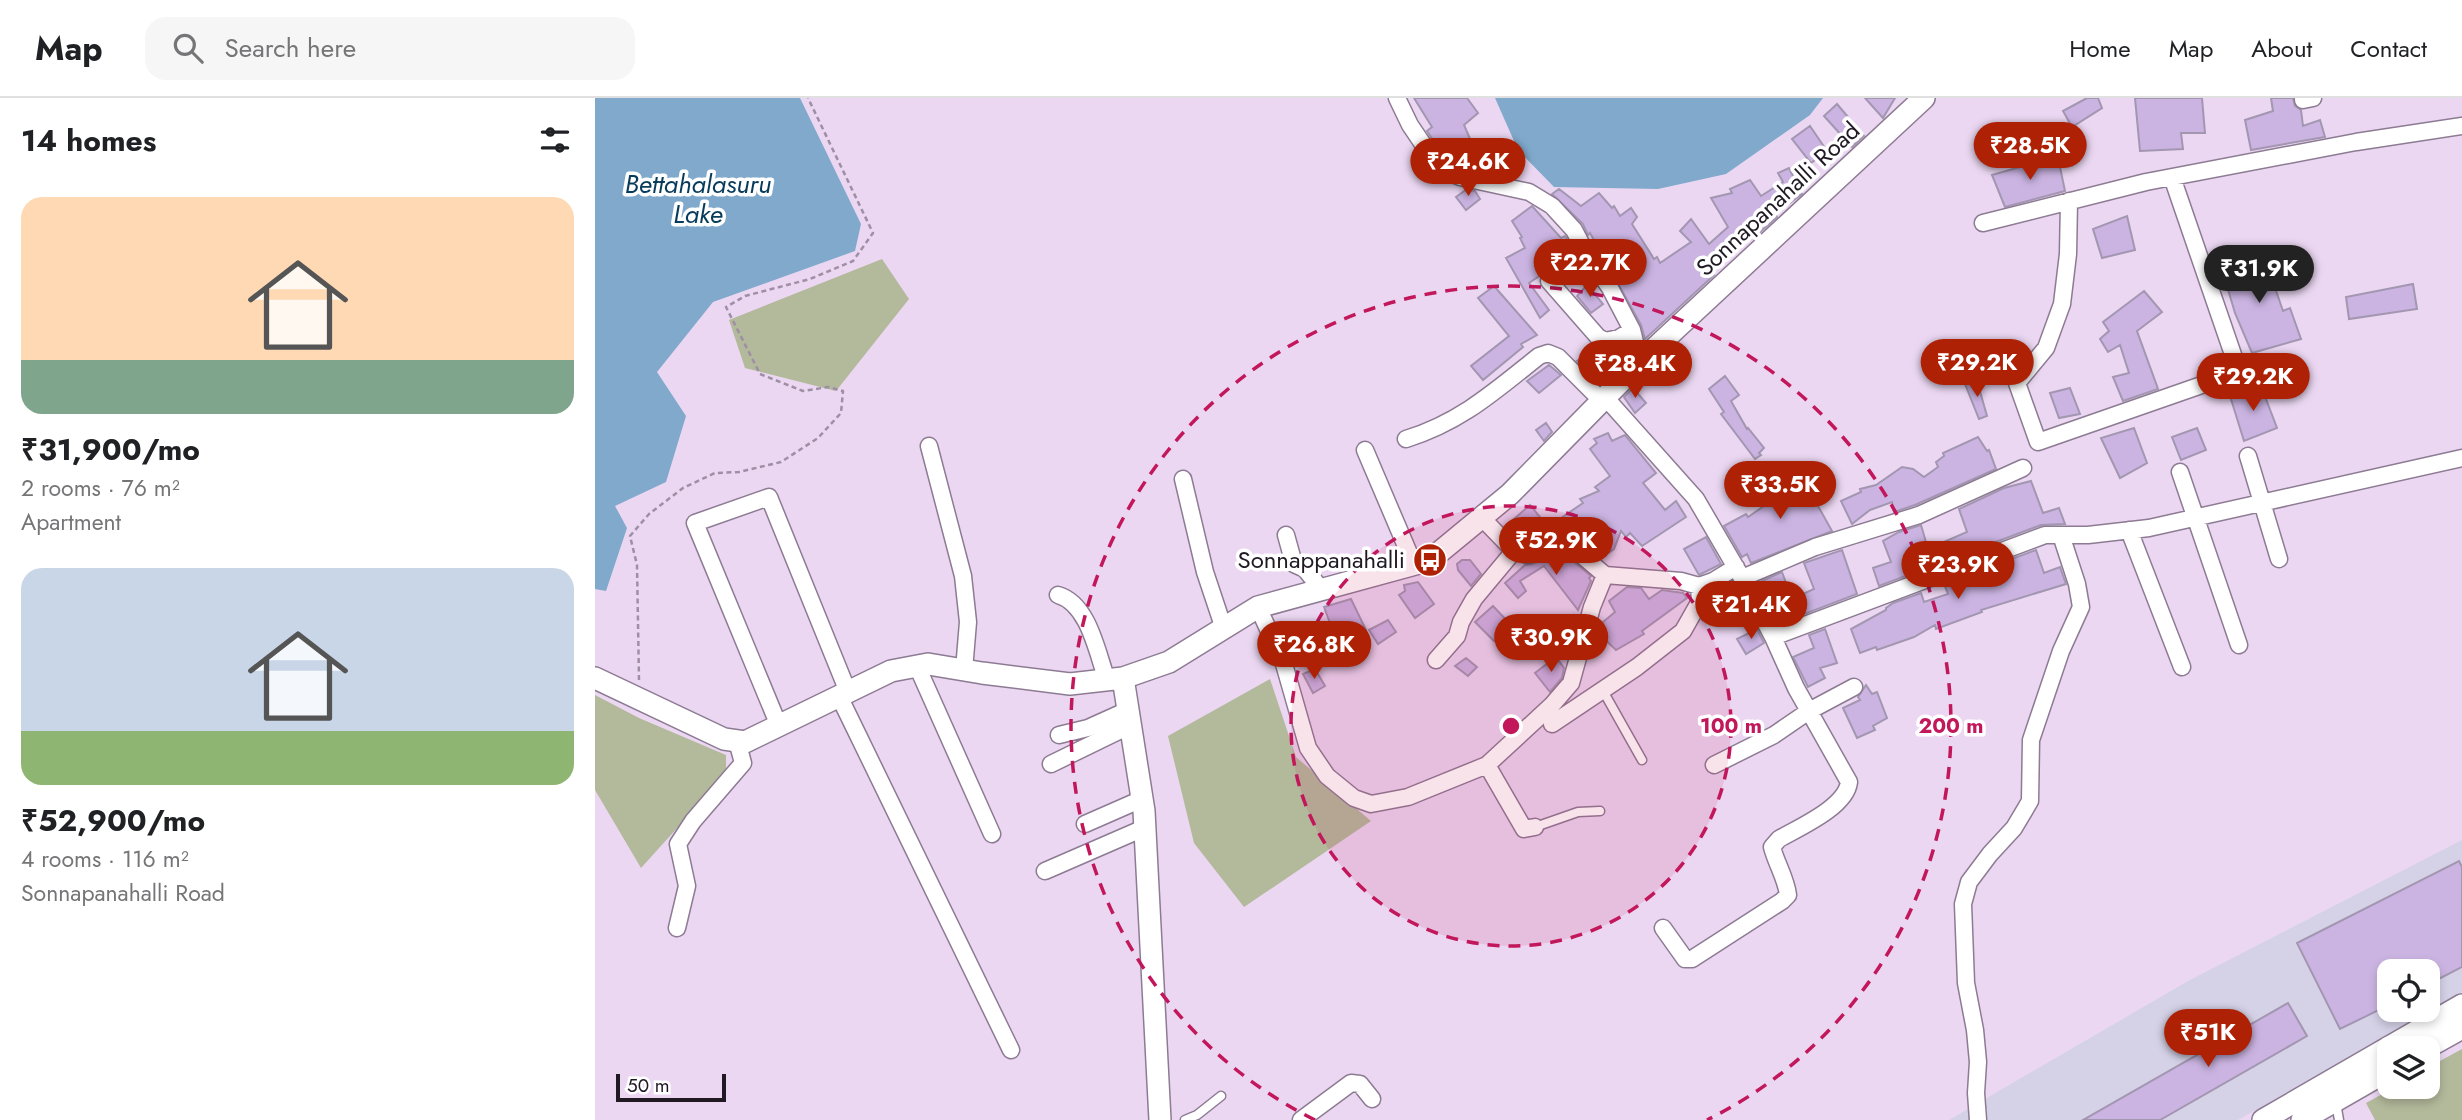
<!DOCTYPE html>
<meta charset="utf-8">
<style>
:root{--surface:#fff;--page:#f6f6f6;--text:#202124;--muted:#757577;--line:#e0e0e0;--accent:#ae2104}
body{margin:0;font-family:Jost,sans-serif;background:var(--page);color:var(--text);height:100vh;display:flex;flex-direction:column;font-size:26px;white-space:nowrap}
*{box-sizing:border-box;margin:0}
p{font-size:23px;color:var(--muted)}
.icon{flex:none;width:38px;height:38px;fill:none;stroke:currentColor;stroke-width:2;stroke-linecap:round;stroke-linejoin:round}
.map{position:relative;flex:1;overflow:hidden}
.side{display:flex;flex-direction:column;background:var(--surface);width:595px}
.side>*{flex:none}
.fabs{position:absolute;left:1782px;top:861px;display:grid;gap:14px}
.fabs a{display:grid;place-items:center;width:63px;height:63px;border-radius:14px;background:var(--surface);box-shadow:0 4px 10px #0003;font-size:35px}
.scale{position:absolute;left:21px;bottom:18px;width:110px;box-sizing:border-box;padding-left:7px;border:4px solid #201923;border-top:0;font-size:19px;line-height:24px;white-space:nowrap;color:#201923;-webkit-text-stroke:5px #fff;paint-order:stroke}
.price{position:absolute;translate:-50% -60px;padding:0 16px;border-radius:24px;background:var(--accent);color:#fff;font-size:23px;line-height:46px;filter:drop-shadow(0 2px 4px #0008)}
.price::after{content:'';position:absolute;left:50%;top:42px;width:21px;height:16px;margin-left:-10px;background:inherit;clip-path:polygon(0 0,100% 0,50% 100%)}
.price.on{background:#222;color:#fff}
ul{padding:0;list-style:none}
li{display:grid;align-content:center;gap:14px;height:371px;padding:0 21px}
li span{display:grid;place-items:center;height:217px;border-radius:21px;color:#555}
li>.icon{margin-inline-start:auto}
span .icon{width:126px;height:126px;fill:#fffc;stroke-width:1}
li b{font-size:30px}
h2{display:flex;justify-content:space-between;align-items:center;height:84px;padding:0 21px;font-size:30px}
header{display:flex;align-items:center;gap:42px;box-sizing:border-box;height:98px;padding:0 35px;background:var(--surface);border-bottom:2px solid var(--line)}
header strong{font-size:33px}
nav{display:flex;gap:38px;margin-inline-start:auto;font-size:24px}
.search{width:490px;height:63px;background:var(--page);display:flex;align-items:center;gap:18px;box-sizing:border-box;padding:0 24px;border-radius:21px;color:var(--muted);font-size:26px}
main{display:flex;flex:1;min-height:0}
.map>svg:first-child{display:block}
.industrial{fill:#d5d2e8;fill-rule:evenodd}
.green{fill:#b3b99b}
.water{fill:#80a9cc}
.building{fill:#cbb4e2;stroke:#a396b1;stroke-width:2}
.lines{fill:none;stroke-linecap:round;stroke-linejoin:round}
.lane-casing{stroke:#8d7b93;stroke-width:11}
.street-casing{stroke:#8d7b93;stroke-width:19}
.secondary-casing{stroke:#8d7b93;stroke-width:24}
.path{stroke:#9f8fa4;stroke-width:2.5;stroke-dasharray:5 3.5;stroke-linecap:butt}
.lane{stroke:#fff;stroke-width:8}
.street{stroke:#fff;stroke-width:16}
.secondary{stroke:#fff;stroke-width:21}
.ring{fill:none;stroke:#c2185b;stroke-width:3.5;stroke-dasharray:12 9}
.labels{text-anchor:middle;stroke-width:7;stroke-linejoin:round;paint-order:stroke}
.street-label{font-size:24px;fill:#201923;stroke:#fff}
.poi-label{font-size:24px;fill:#201923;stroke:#fff;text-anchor:end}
.water-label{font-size:26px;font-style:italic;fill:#073b5c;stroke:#fff}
.centre{fill:#c2185b;stroke:#fff;stroke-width:3.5}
.ring-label{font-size:21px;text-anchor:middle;font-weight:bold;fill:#c2185b;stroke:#fff;stroke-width:7;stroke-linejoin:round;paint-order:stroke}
</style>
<header>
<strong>Map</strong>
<div class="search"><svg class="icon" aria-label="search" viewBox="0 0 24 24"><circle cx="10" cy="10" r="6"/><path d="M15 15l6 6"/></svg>Search here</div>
<nav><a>Home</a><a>Map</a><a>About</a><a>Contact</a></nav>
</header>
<main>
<section class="side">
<h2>14 homes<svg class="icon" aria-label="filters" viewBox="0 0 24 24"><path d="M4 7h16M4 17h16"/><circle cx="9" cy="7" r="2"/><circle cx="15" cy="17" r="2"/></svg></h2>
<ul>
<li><span style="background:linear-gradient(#ffd9b3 75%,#7fa58c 0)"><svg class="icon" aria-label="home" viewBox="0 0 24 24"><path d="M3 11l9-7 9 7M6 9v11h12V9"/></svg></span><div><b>₹31,900/mo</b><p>2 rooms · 76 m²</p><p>Apartment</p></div></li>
<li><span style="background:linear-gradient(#c9d6e8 75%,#8fb573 0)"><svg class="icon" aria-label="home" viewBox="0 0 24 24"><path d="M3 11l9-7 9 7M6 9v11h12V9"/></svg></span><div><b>₹52,900/mo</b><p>4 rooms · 116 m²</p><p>Sonnapanahalli Road</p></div></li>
</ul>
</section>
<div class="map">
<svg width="1867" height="1022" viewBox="0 0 1867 1022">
<rect width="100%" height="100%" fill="#ebd7f2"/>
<path class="industrial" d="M1867,742V894L1643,1022H1354L1593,883ZM1794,873H1832V912H1794Z"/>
<path class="green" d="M287,161L314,201L241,293L150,270L134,222Z
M675,581L701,659L776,723L649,809L599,745L573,638Z
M0,597L44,620L131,657V676L46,770L0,692Z
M1867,951V1022H1780L1771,1005L1800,989H1832V970Z"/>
<path class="water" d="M0,0H205L266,126L260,153L118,204L62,274L91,318L71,384L20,408L32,430L11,493L0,491Z
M900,0H1228L1215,17L1131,76L1063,91L959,89L923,52Z"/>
<path class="building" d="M819,0H872L883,15L869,27L879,50L887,58L872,70L857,64L846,54L832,33L837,29Z
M1270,0H1300L1288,20Z
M1492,0H1503L1507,10L1477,29L1468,13Z
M1540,0H1607L1610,35H1586L1588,51L1545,53Z
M1676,0H1698L1700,8L1706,12L1708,28L1725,22L1730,39L1656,52L1650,22L1678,13Z
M1242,6L1269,38L1257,49L1229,18Z
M1215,28L1232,53L1216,65L1197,41Z
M1449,56L1465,69L1470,93L1410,109L1397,77L1425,69Z
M1194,70L1207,96L1180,116L1182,119L1162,137L1147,143L1119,162L1120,164L1112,171L1119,177L1050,241L1046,227L995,135L993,137L988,126L957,96L964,91L986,108L1004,95L1017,110L1019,108L1025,118L1036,110L1042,119L1037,126L1059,161L1062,159L1065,165L1096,144L1085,133L1096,121L1114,146L1133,129L1116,100L1137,95L1135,91L1155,82L1166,98L1188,84L1183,75Z
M872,91L880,93L885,101L871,112L861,99Z
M937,108L966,140L970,138L976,148L963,156L972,171L962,176L955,171L934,185L954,212L945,220L911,160L930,150L925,140L927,139L917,123Z
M1532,118L1540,152L1507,160L1498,131Z
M1669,158L1688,213L1695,210L1706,241L1657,255L1640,215L1626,168Z
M1818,186L1822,211L1754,221L1751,199Z
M992,187L1008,206L996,215L982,198Z
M899,188L942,237L926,246L928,249L888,282L876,268L914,238L883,200Z
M1549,193L1567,214L1542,233L1563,291L1528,303L1518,279L1534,275L1525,247L1513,254L1505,241L1514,233L1508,224Z
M1031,253L1033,258L1005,286L982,263L997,255L1006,264Z
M954,267L966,277L944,295L932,283Z
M1130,278L1144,297L1136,303L1152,331L1153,330L1169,350L1164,355L1166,357L1160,361L1126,316L1129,314L1114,291Z
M1382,283L1392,318L1384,321L1370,286Z
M1666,288L1682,330L1649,343L1635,298Z
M1038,290L1051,305L1040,315L1029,299Z
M1475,290L1485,316L1464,320L1455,295Z
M951,325L957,334L949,343L941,332Z
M1539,330L1552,365L1525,380L1506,340Z
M1602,330L1611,352L1586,362L1577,339Z
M1013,335L1017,343L1030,337L1061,375L1048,385L1070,412L1081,403L1091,419L1047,448L1035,435L1031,439L1026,433L1019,451L1006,460L976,434L966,431L959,432L932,446L927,444L912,427L935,407L953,429L988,405L985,401L1004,393L1000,389L1015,378L995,351L1002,345L999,341Z
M1383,339L1392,353L1394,352L1401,371L1320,407L1299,414L1297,404L1275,412L1257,426L1246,403L1266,394L1265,391L1281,387L1307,369L1318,371L1329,379L1343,369L1341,364L1349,358L1348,355Z
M1182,371L1198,394L1219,383L1232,402L1223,408L1237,433L1156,465L1152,456L1147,459L1129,428L1151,416L1153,419L1182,399L1168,381Z
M1436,383L1448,415L1464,410L1470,426L1446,427L1284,488L1278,470L1296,464L1288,443L1304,434L1326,427L1333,451L1372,434L1364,411L1409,390Z
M1111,439L1126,466L1104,477L1089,451Z
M965,452L996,478L994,480L996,483L983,512L949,468L925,483L931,493L923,500L910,485L930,467L938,466Z
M1247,452L1262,496L1183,526L1180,521L1184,519L1167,483L1187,474L1197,501L1219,491L1209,465Z
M1441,452L1449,475L1465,469L1471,486L1386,512L1387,514L1341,531L1340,527L1319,539L1282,552L1281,549L1265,555L1256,531L1291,512V510L1298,505L1326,495L1329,504L1353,496L1349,486Z
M867,462H875L886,476L876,488L863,472L862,466Z
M823,484L839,506L820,520L804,497L810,493L809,487Z
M1032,489L1046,490L1054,501L1067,492L1088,495L1092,500L1047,533L1049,536L1021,552L1001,533L1002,529L1020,514L1014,503Z
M756,501L771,532L742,544L729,509Z
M898,508L916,527L899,543L880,524Z
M978,517L982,524L977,541L966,525Z
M793,522L801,534L783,546L774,532Z
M1162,531L1169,545L1151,556L1142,541Z
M1230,531L1242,565L1225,570L1230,580L1213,589L1198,559L1219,550L1214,537Z
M961,559L969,570L967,580L955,594L940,575Z
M871,560L882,569L873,578L860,568Z
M720,571L730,588L718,595L708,576Z
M1271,587L1277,596L1282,594L1292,620L1278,628L1280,632L1262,640L1248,610L1265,602L1263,599Z
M1864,763L1867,769V869L1832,887V873H1794V907L1745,931L1702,845Z
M1693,905L1712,938L1565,1022H1488Z"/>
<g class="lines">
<g class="lane-casing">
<path id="lane" d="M1007,591L1047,662
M940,729L983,714L1005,713
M1741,1005L1744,1022
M590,1022L602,1017L626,998"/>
</g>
<g class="street-casing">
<path id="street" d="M802,0L815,27L838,61L851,73L865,79L934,94L957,108L979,132L992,157L1015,190L1037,232L1045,264
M1708,0V2L1718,0
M1474,103L1473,156L1467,206L1451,250L1422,285L1443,344L1644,274L1577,79
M1388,125L1551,84L1761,44L1867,28
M954,183L1003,239L1010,243L1024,240L1037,232
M1010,299L1101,401L1147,480L1220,449L1324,417L1428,370
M811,341C866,324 900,293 944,258L953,255L963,259L1007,303
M334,348L368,478L373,524L369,572
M770,352L819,467
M1653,358L1684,461
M1585,374L1644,547
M588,381L610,474L629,531
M887,420L919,453L933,457L964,441L969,442L1010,477
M1534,432L1587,569
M691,437L699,466L710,471L726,491
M1147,480L1178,539L1450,437H1493L1554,430L1867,360
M463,497C494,506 502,555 512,582
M663,509L689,566L713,650L732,678L759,700L776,706L813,699L892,667L957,607L976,585L997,509L1010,477L1086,483L1104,488L1118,483L1141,469
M841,562L862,538L866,524L879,501L919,453
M322,568L397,736
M244,598L416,952
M957,626L1042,569L1088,533L1105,503L1104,488
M184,628L100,425L174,399L253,594
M464,637L493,630L533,612
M456,666L536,627
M892,667L929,731L940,729
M1119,667L1179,637L1214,613L1259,589
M490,726L547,701
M450,773L549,730
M82,830L92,788L83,746L98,723L148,665L142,643
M1068,830L1090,861H1097L1187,803L1193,797C1191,780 1181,765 1177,749L1184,741C1205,729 1251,709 1254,684L1201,590L1178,539
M706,1022L756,985L765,986L777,1001
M1383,1022L1381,995L1383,964L1380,932L1371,885L1368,806L1374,784L1395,756L1419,730L1435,703L1436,642L1466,553L1486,509L1482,486L1466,437"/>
</g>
<g class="secondary-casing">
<path id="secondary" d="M0,580L129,641L150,644L296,573L333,566L387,575L475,586L528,580L574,564L663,509L835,462L915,396L1045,264L1329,0
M528,580L549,713L565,1022
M1831,950L1867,930
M1668,1022L1867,907
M1707,1022L1794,972"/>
</g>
<path class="path" d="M44,582L42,467L35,438L54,416L88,390L120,375L144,374L186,364L223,340L246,315L248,293L233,289L208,293L165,276L131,209L150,198L215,181L258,163L278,135L213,0"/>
<use href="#lane" class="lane"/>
<use href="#street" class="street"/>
<use href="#secondary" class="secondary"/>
</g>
<circle cx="916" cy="628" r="220" fill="#c2185b" fill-opacity=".12"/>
<g class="ring">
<circle cx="916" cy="628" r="220"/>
<path d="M720 1022A440 440 0 1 1 1112 1022"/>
</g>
<defs>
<g id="bus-disc" transform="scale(1.75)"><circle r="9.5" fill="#ae2104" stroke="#fff"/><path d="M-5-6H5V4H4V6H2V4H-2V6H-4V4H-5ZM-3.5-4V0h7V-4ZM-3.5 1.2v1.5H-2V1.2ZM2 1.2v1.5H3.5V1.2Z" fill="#fff"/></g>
</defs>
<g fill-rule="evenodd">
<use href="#bus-disc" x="835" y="462"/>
</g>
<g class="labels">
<g class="street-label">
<text transform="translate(1183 101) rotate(-43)" y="8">Sonnapanahalli Road</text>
</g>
<g class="poi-label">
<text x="810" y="470">Sonnappanahalli</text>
</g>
<g class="water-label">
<text x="103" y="95">Bettahalasuru<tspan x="103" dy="30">Lake</tspan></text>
</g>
</g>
<circle cx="916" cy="628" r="10" class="centre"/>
<g class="ring-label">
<text x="1136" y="635">100 m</text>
<text x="1356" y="635">200 m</text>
</g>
</svg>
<div class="fabs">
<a><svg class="icon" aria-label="locate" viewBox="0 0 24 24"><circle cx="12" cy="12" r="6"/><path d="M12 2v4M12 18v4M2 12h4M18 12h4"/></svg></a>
<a><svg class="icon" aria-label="layers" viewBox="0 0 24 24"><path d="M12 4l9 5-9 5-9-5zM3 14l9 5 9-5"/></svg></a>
</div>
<div class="scale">50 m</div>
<b class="price" style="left:1435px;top:84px">₹28.5K</b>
<b class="price" style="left:873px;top:100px">₹24.6K</b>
<b class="price" style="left:995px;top:201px">₹22.7K</b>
<b class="price on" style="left:1664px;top:207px">₹31.9K</b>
<b class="price" style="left:1382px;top:301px">₹29.2K</b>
<b class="price" style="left:1040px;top:302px">₹28.4K</b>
<b class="price" style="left:1658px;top:315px">₹29.2K</b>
<b class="price" style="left:1185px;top:423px">₹33.5K</b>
<b class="price" style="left:961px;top:479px">₹52.9K</b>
<b class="price" style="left:1363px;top:503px">₹23.9K</b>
<b class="price" style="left:1156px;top:543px">₹21.4K</b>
<b class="price" style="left:956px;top:576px">₹30.9K</b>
<b class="price" style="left:719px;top:583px">₹26.8K</b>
<b class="price" style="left:1613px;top:971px">₹51K</b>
</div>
</main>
